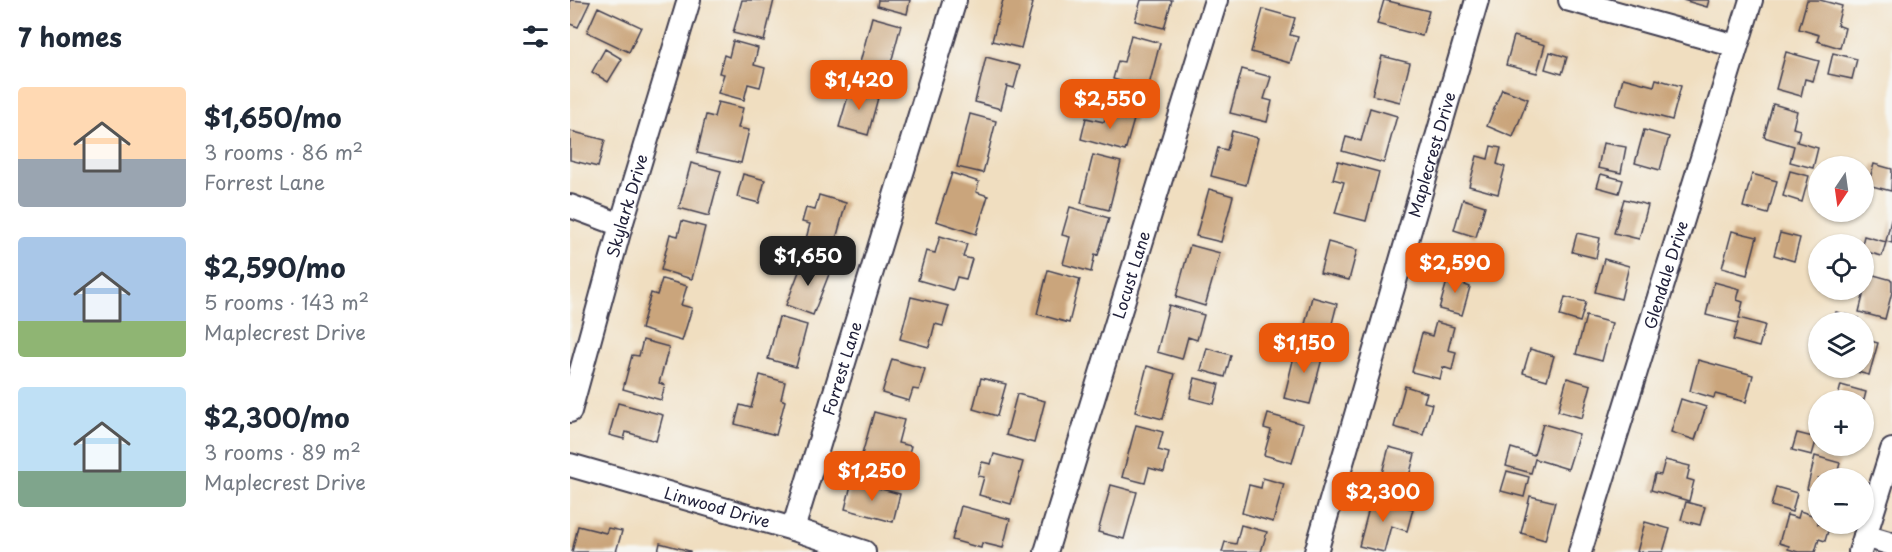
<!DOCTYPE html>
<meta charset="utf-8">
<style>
:root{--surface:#fff;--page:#f6f6f7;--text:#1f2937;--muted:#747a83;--accent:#ea580c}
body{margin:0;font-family:"Playpen Sans",sans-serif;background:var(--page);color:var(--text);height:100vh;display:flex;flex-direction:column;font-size:22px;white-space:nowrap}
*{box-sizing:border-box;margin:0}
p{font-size:20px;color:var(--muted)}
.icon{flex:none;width:33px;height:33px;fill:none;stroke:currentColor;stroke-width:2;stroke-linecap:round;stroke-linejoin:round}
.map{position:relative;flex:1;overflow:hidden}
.panel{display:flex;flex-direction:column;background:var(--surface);width:570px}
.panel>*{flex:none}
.needle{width:39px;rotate:193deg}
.tools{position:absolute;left:1238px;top:156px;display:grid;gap:12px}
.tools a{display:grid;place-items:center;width:66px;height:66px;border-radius:50%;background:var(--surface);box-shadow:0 2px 4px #0004;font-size:30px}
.price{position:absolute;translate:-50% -51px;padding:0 14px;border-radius:12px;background:var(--accent);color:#fff;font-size:20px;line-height:39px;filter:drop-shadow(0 2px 3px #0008)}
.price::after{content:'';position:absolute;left:50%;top:36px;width:18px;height:14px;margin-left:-9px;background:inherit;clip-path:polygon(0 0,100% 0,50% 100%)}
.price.on{background:#222;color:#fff}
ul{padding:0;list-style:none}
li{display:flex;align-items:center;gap:18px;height:150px;padding:0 18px}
li span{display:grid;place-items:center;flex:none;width:168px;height:120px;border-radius:6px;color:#555}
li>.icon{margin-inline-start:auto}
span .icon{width:72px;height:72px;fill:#fffc;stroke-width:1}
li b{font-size:26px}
h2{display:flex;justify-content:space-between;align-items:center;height:72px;padding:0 18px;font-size:26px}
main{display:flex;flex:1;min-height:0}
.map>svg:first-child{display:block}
.building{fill:#caa57b}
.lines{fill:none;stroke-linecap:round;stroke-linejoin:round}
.minor-casing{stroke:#413e4f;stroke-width:26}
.minor{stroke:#fff;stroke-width:22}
.labels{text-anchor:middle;stroke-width:6;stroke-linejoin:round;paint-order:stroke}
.street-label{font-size:16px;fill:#22223b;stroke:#f6f6f2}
</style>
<main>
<section class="panel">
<h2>7 homes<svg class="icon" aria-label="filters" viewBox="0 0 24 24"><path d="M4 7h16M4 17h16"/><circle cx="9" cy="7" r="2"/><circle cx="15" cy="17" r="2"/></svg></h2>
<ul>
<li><span style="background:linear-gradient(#ffd9b3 60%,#9aa5b1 0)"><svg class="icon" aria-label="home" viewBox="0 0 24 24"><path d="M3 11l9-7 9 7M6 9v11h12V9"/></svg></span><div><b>$1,650/mo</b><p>3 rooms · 86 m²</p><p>Forrest Lane</p></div></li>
<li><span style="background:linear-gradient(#a9c7e8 70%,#8fb573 0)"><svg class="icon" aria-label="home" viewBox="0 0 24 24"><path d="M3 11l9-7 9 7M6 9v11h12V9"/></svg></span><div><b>$2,590/mo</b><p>5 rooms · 143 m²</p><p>Maplecrest Drive</p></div></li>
<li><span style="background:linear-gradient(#bfe0f5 70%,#7fa58c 0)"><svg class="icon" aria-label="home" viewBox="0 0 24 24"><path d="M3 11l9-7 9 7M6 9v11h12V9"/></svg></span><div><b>$2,300/mo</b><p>3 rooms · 89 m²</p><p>Maplecrest Drive</p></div></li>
</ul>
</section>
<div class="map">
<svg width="1322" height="552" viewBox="0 0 1322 552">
<rect width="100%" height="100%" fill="#f6f6f2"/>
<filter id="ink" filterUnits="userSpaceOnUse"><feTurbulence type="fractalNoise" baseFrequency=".0167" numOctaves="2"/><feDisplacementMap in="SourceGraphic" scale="12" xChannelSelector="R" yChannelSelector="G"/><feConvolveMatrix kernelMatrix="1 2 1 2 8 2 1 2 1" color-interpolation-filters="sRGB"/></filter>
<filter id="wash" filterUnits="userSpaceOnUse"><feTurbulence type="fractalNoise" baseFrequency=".008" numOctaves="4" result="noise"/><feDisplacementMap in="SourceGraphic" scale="24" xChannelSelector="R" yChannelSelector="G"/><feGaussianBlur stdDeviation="1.35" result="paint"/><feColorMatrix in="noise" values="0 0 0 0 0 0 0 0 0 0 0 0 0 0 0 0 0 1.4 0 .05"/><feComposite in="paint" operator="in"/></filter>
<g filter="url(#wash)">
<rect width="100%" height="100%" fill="#f0dec0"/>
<g id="blocks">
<path class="building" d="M0,0L20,2L8,27L0,24Z
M172,0H204L194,41L163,33Z
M308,0H340L337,14L307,6Z
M433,0H453L463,3L451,48L422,41Z
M571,0H602L594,28L565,21Z
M814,0L859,11L852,36L807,24Z
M1113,0H1139L1137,7Z
M1237,0H1250L1272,6L1267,25L1275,28L1270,48L1247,41L1249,35L1229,29Z
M28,7L71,27L59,52L17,32Z
M693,9L725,18L720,35L728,37L720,63L681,52Z
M302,17L331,25L317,78L288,70Z
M561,35L590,43L578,89L543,79L548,61L554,62Z
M944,36L975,45L967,73L936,65Z
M163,41L188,48L184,65L195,68L190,87L178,84L174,100L148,93L154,74L149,73L154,55L159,57Z
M35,49L52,59L38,82L22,72Z
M980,52L997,57L992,74L975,69Z
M1216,52L1249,61L1243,81L1235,79L1231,96L1206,89Z
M1263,53L1287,59L1282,79L1258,74Z
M812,56L840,63L830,102L802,95Z
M416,57L450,66L444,88L437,86L431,109L405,102Z
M672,69L701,77L694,99L702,101L697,122L660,113Z
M1053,78L1084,86L1086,79L1111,86L1102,120L1046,105Z
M281,86L309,94L298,135L269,127Z
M932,89L958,99L943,137L917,126Z
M148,102L173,108L168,128L179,130L171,163L127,153L136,115L144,117Z
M1203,104L1227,111L1223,128L1230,130L1227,142L1248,148L1243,168L1220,162L1224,146L1194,137Z
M538,108L565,116L555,151L511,139L516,118L534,122Z
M800,108L827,116L814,163L772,151L776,137L791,141Z
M400,114L426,121L413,173L387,167Z
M1074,130L1099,137L1090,170L1065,163Z
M0,131L35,140L28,167L0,160Z
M662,131L688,138L676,185L641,176L648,148L657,150Z
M1033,143L1056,147L1051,173L1028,168Z
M921,146L931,148L927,164L935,167L928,194L899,186L907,156L918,159Z
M523,155L551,162L539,210L511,203Z
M768,161L809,172L796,221L765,213L774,182L763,179Z
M121,163L151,171L139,216L109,208Z
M1304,164L1322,169L1321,191L1298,185Z
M1220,171L1239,176L1232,202L1213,196Z
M382,173L409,182L406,192L418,196L406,234L366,221Z
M173,174L195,180L189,203L167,197Z
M1031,174L1053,180L1049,193L1027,187Z
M1182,174L1207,181L1198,214L1173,207Z
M639,189L663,196L651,242L626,236Z
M249,195L276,203L261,257L233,250L240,224L232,222L236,208L245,210Z
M893,199L915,206L906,237L884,230Z
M1054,199L1078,205L1069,239L1044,233Z
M500,207L539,218L528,255L525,254L521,272L493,264L500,237L492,235Z
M1321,220H1322V243L1316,241Z
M112,221L135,227L122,279L91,270L100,234L108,236Z
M1162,231L1187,237L1177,275L1152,268Z
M1007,233L1030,238L1026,258L1002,252Z
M1210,233L1230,238L1224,261L1204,255Z
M370,236L397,244L393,257L402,259L396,279L387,277L383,290L348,280L356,251L365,253Z
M1294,236L1316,242L1312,256L1293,251L1292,244Z
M758,242L787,250L779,280L750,273Z
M620,245L650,253L635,306L606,297Z
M234,259L261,269L243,315L216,305Z
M1034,259L1059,266L1051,299L1025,292Z
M478,270L510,279L499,323L467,314Z
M880,271L897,276L895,285L900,287L892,315L869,309Z
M1293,272L1322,280V292L1315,319L1289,312L1294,292L1289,290H1293Z
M92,279L117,286L111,305L122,308L112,341L71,329L81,293L87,295Z
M1144,282L1170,289L1167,300L1173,302L1169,318L1195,325L1189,347L1163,340L1168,323L1136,315Z
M341,297L379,306L373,326L365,324L359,347L330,339Z
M742,297L767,304L757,343L732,336Z
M995,297L1016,302L1010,322L990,316Z
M599,305L634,315L627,340L618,337L612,359L587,352Z
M1266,312L1288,318L1287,322H1263Z
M1016,316L1042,323L1032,361L1006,354Z
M209,317L237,325L226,367L198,359Z
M866,322L884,327L878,350L886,352L882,370L873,367L870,379L842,372L852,333L862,336Z
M1293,339L1308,343L1299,375L1272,368H1293Z
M73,340L99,347L89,383L95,385L91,400L53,389L62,355L69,356Z
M727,344L754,351L740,404L714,398Z
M637,348L661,355L655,377L631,370Z
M960,349L984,356L977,380L953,373Z
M322,359L355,369L349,390L343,389L339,401L312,393Z
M1128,360L1183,375L1176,402L1145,394L1144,398L1120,391Z
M577,366L605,374L593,419L565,412Z
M190,375L215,382L211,399L215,401L206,435L165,424L170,405L181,408Z
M411,378L436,384L427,416L403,409Z
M625,378L649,384L644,404L620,398Z
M997,378L1021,385L1012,418L988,411Z
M1271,385L1296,392L1294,400H1267Z
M835,386L857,393L854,402L862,404L853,435L824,427Z
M447,394L475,401L464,443L436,435Z
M1111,399L1136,407L1125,440L1101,432Z
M48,403L93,415L86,441L56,432L54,439L39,435Z
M304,412L334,420L328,443L341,446L334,470L291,458Z
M698,414L733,424L722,463L694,455L701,430L694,428Z
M973,424L1009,434L998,469L965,459L961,473L936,466L941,448L964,455Z
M566,425L593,432L588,450L599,453L594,472L579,468L575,483L552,477Z
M1227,433L1247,438L1242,455L1222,450Z
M819,447L845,454L834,495L808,488Z
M424,454L453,462L441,504L409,495L414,477L408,476L412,462L421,464Z
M1245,456L1270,463L1266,478H1248V492L1237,489Z
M1095,460L1120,466L1117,479L1124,481L1119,501L1081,490L1085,474L1091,475Z
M937,471L959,477L954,497L931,491Z
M693,478L714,484L703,522L672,513L679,485L691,488Z
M282,481L330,494L323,522L275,509Z
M541,485L567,492L554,539L528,532Z
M1206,487L1227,493L1222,512L1201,506Z
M960,496L985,502L975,540L951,533Z
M802,497L843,509L837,531L821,526L814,552L789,546Z
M1116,502L1135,507L1130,525L1111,520Z
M391,506L440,519L433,548L412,543L411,548L382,540Z
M1230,511L1248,517V524H1260L1255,541L1249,539L1245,552H1228L1218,549L1219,546L1209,543L1217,515L1228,518Z
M1075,522L1100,529L1093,552H1067Z
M671,525L697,532L691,552H652L655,542L666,544Z
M8,526L36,533L38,528L52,531L46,552H2Z
M90,543L120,551V552H88Z"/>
</g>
</g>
<g filter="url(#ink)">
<use href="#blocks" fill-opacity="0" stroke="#413e4f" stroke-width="1.5"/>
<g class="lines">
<g class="minor-casing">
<g id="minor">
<path d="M1000,0L1166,46"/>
<path d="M0,206L51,225"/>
<path id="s1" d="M0,411L51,225L119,0"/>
<path id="s2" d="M0,465L223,529L294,552"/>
<path id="s3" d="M223,529L385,0"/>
<path d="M1295,536L1322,544"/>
<path id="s4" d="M476,552L646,0"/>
<path id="s5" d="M746,552L907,0"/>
<path id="s6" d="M1010,552L1181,0"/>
<path d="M1290,552L1322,450"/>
</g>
</g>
<use href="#minor" class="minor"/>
</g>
</g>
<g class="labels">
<g class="street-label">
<text dy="6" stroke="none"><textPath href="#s5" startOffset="414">Maplecrest Drive</textPath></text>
<text dy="6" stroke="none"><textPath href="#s1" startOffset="213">Skylark Drive</textPath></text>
<text dy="6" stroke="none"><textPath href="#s4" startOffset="290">Locust Lane</textPath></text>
<text dy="6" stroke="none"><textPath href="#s6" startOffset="290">Glendale Drive</textPath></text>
<text dy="6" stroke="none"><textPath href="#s3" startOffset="168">Forrest Lane</textPath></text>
<text dy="6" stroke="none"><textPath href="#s2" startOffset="153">Linwood Drive</textPath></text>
</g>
</g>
</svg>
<div class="tools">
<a><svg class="needle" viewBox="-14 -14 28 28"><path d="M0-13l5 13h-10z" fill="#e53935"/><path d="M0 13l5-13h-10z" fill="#747a83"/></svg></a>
<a><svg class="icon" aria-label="locate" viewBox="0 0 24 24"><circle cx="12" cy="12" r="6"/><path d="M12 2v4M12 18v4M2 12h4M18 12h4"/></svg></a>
<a><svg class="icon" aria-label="layers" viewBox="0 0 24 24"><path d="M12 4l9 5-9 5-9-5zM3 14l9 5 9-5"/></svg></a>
<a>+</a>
<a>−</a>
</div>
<b class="price" style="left:289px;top:111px">$1,420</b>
<b class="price" style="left:540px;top:130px">$2,550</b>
<b class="price on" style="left:238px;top:287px">$1,650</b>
<b class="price" style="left:885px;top:294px">$2,590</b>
<b class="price" style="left:734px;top:374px">$1,150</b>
<b class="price" style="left:302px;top:502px">$1,250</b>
<b class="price" style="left:813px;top:523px">$2,300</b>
</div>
</main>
